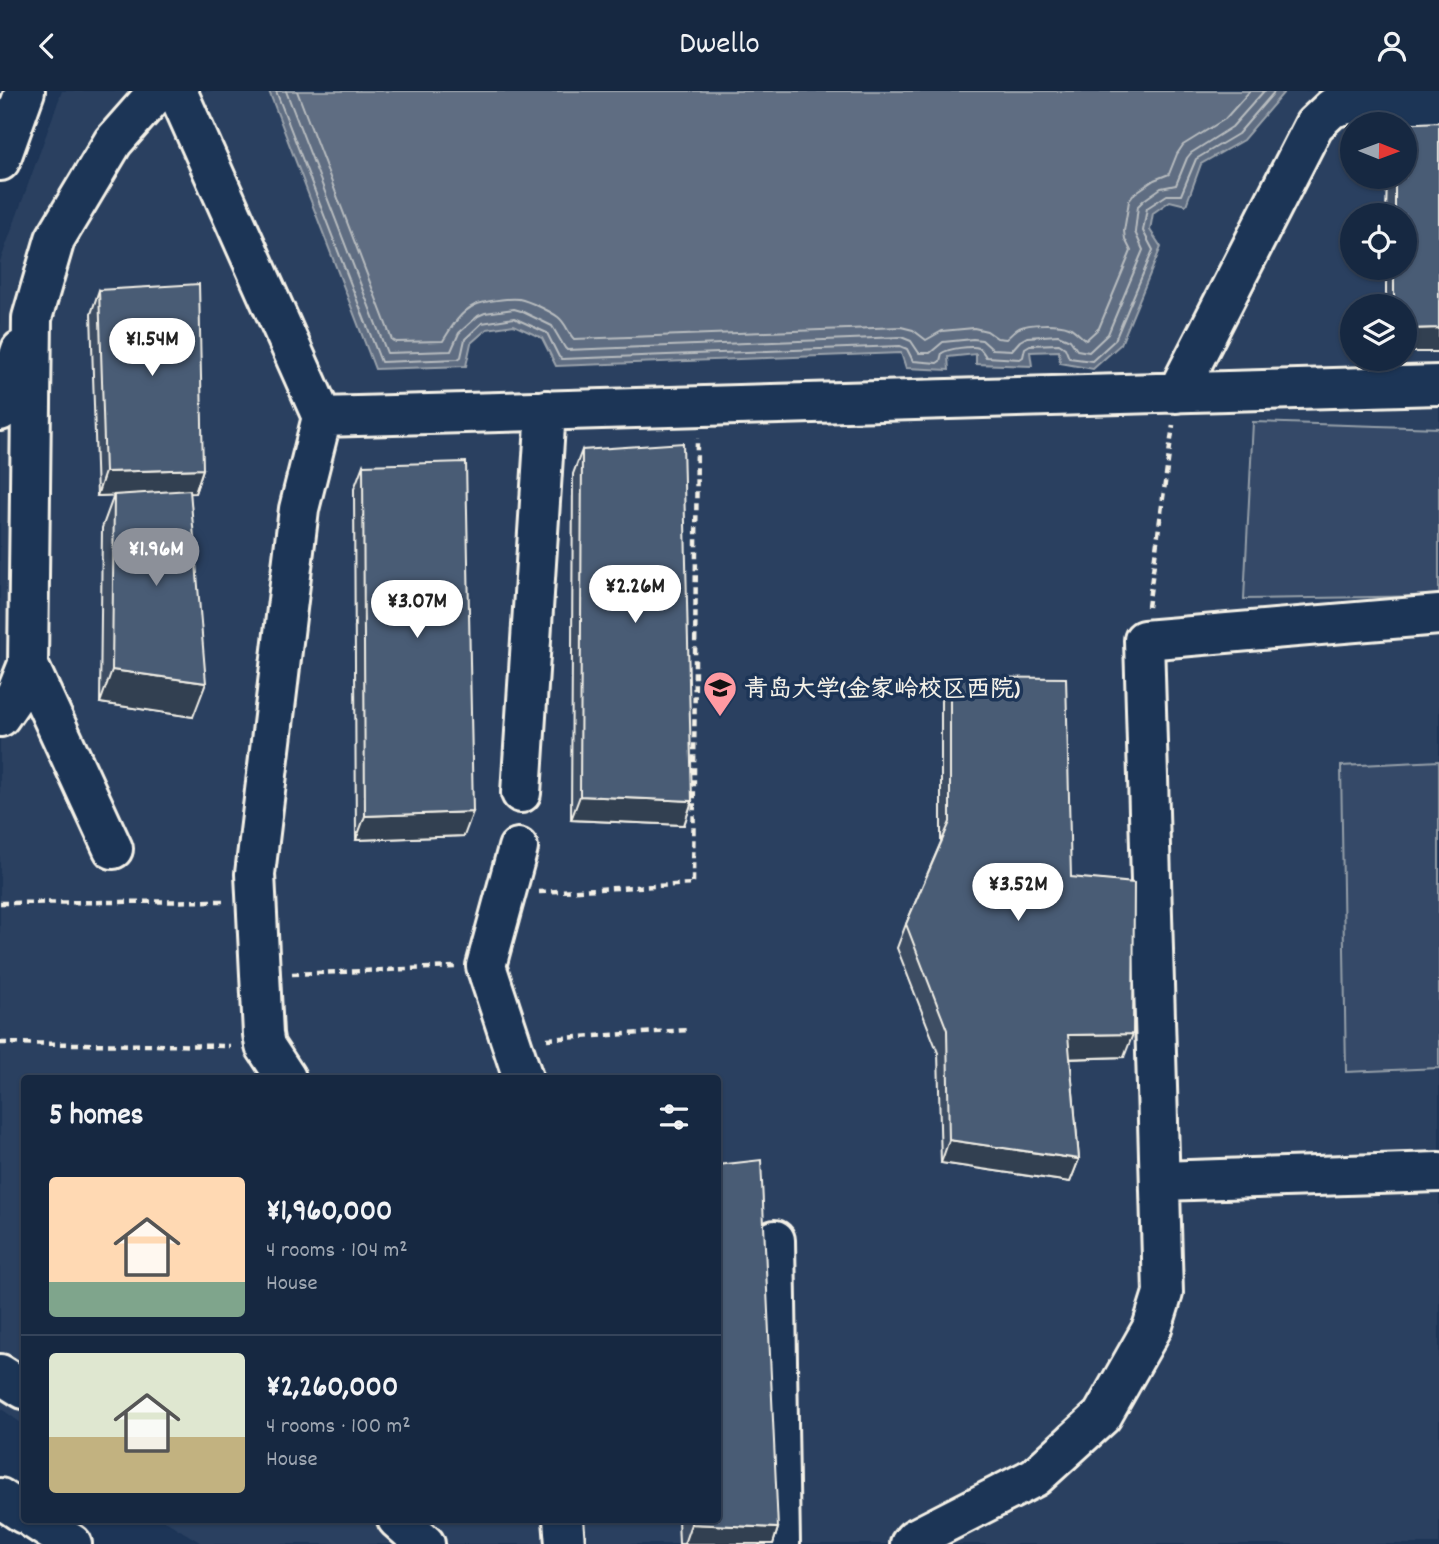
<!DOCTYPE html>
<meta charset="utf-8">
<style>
:root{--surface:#162841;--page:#1f3048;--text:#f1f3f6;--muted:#9ea6b1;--line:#35445a;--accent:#8c9099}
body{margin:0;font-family:Dekko,"LXGW WenKai TC",sans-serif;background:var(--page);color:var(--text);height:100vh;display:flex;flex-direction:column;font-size:26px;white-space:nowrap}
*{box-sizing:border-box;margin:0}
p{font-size:23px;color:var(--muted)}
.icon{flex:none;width:38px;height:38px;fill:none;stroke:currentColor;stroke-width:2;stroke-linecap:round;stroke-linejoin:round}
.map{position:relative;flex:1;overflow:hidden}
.panel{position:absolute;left:21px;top:984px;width:700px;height:448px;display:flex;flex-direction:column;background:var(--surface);border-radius:7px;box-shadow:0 2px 5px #0004,0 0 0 2px var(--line)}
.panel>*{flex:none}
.needle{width:46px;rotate:91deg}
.tools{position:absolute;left:1340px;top:21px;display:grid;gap:14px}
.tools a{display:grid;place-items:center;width:77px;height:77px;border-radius:50%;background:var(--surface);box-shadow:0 2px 5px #0004,0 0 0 2px var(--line);font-size:35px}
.price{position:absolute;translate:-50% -60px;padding:0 16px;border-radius:24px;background:#fff;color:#222;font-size:23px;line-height:46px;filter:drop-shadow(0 2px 4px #0008)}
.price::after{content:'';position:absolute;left:50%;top:42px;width:21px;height:16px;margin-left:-10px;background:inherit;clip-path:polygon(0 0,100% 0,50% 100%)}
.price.selected{background:var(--accent);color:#fff}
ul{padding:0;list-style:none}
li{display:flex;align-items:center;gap:21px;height:175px;padding:0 28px}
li+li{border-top:2px solid var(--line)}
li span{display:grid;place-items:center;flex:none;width:196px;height:140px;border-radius:7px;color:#555}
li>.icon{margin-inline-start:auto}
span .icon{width:84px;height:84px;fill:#fffc;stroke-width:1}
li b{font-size:30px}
h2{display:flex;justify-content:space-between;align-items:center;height:84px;padding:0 28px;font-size:30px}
header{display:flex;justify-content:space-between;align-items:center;height:91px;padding:0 28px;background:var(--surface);font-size:32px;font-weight:600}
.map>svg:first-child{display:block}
.built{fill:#2a4060;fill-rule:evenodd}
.green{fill:#354a67;stroke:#949ea8;stroke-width:2}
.water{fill:#5e6d82;stroke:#9aa2ab;stroke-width:2}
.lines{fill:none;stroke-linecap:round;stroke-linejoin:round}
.shore{stroke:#b8bcbf;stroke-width:2}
.minor-casing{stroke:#f4f1e8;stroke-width:44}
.path{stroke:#f4f1e8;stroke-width:4.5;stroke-dasharray:7 5;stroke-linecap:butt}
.minor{stroke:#1d3557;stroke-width:38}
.wall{fill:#3e4e64;stroke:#f4f1e8;stroke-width:2}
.shaded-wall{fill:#324051;stroke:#f4f1e8;stroke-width:2}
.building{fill:#485b74;stroke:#f4f1e8;stroke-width:2}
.labels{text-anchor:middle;stroke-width:7;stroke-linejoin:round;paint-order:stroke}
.poi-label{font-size:24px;font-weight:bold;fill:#f4f1e8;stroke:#1d3557;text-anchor:start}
</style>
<header><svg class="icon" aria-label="back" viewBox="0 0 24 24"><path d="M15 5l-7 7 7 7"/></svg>Dwello<svg class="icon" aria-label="person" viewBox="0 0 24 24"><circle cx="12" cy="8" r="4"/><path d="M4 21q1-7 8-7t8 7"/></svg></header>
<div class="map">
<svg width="1439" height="1453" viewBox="0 0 1439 1453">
<rect width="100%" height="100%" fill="#1d3557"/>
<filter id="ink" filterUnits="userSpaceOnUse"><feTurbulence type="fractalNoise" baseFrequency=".0143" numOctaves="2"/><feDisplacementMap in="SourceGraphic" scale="14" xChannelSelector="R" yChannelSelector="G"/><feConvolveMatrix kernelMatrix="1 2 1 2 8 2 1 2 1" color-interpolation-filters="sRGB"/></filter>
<g filter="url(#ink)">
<path class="built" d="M62,0H1439V1453H203L162,1428H718V987H24V1334L0,1317V171ZM1353,33H1405V86H1353ZM1353,124H1405V177H1353ZM1353,215H1405V268H1353Z"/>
<path class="green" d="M1253,331L1439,337V505L1244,508Z
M1439,670V977L1346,981L1341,675Z"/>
<path class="water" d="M269,0H1285L1243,49L1201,73L1186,114L1170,110L1153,122L1150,139L1161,156L1121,253L1093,278L1060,272L1059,260L1030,261L1032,275L976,273V263L948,266L949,279L906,277L901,262L556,275L542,247L514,234L487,238L471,252L466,275L375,278Z"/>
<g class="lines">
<path class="shore" d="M276,0L381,271L458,268L461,266L465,248L482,232L514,227L547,242L559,266L562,268L900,255L907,258L913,270L937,272L940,270L942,262C948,258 972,254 979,257C981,258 985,264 986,266L1020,268L1023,266L1025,257L1030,254L1059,253L1065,257L1069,267L1092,270L1115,249L1153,159L1143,140L1147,117L1167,104H1181L1196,68L1238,43L1275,0
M286,0L387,262L451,260L459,242L478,225L485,222L514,218L521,220L552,235L565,257L567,259L901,246L911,250L919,262H930L943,251L973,248L982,249L992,258L1012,259L1020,250L1027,246L1058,244L1070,249L1077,259L1089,261L1108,243L1143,159L1135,141L1138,115L1144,109L1161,97L1176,94L1187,67L1191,62L1232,36L1264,0
M297,0L392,249L396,251L443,250C451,237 460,221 475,214C484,210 509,207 519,208C529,210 550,220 558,226C566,232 568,242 574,248L901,236L913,239L926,249L942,240L974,237L987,240L997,247L1006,248C1010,245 1014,240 1019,237C1029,232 1059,232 1069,236C1076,239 1080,246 1086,249L1099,237L1131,160L1125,148L1124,140L1129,110L1135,102L1154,89L1169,83L1177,63L1183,54L1225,28L1250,0"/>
<g class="minor-casing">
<path id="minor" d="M177,0L322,326L299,418L255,783L263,943L265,955L286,987
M0,70L25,0
M1177,302L1314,34L1332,17L1348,13L1439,15
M0,320L21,259
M322,326L1439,294
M28,573L113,758
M0,626L16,603L28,573L32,227L55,148L113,51L158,0
M521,702L546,319
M518,757L486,875L523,987
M1160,1090L1439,1081
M775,1149L780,1453
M0,1283L24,1298
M0,1407L24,1423
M33,1428L72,1453
M397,1428L425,1453
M563,1428L565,1453
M910,1453L914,1448L1035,1386L1102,1325L1152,1237L1163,1202L1144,549L1439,524"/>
</g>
<path class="path" d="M1148,516L1173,334
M539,801L693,793L697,347
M0,812L223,810
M292,883L455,876
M547,948L688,939
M0,952L230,955"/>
<use href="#minor" class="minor"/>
</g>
<path class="wall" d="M1439,31V261H1405V215H1386V177H1405V124H1386L1387,86H1405Z
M99,199L203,378L195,402H190L193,626L100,612L102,437L114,404L97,405L91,223Z
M582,359L692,710L684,734L571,729L573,383Z
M363,374L464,745L356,749L354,398Z
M950,586L1071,786L1124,966L1070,968L1079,1068L1070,1091L941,1072L938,962L897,857L906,833L941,751V610Z
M678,1428H718L778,1437L773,1453H679Z"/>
<path class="shaded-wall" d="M1439,237V261H1405V238Z
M203,378L195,402L97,405L105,381Z
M112,579L206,592L193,626L100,612Z
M580,705L692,710L684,734L571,729Z
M473,721L464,745L356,749L365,725Z
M1133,943L1124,966L1059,968L1068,944Z
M949,1049L1079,1068L1070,1091L941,1072Z
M691,1433L778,1437L773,1453H684Z"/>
<path class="building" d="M1439,31V237L1405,238V215H1394V177H1405V124H1395V86H1405V33H1397Z
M199,193L203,378L105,381L99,199Z
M683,352L692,710L580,705L582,359Z
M466,371L473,721L365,725L363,374Z
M190,399L206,592L112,579L114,404Z
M950,586L1066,587L1071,786L1134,792L1133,943L1068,944L1079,1068L949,1049L947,939L906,833L950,731Z
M761,1069L778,1437L691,1433V1428H718V1074Z"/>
</g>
<defs>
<g id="university-pin" transform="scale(1.75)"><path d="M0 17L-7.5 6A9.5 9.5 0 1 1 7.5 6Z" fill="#ff9aa2" stroke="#1d3557"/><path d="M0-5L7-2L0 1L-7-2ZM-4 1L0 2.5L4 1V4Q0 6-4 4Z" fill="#111"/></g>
</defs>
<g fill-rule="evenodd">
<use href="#university-pin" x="720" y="597"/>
</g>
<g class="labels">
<g class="poi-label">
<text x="744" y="605">青岛大学(金家岭校区西院)</text>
</g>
</g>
</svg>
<div class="tools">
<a><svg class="needle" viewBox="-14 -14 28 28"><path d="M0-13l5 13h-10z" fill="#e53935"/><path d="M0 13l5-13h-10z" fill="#9ea6b1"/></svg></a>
<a><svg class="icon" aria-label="locate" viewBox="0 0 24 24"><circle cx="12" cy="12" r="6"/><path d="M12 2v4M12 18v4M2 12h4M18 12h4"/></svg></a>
<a><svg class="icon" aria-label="layers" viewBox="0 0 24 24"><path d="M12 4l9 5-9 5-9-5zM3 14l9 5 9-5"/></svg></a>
</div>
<b class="price" style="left:152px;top:287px">¥1.54M</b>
<b class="price selected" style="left:156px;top:497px">¥1.96M</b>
<b class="price" style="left:635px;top:534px">¥2.26M</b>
<b class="price" style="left:417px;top:549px">¥3.07M</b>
<b class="price" style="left:1018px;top:832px">¥3.52M</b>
<section class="panel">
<h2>5 homes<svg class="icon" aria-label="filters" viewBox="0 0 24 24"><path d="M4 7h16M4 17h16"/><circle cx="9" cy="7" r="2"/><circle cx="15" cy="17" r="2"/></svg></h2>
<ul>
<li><span style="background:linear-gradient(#ffd9b3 75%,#7fa58c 0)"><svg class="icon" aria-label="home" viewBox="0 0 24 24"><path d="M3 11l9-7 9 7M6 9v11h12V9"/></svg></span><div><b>¥1,960,000</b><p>4 rooms · 104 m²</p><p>House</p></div></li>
<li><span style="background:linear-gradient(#dfe7d0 60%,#c2b280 0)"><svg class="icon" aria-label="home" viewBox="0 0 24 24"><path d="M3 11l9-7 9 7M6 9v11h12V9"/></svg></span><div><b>¥2,260,000</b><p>4 rooms · 100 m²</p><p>House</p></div></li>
</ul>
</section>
</div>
